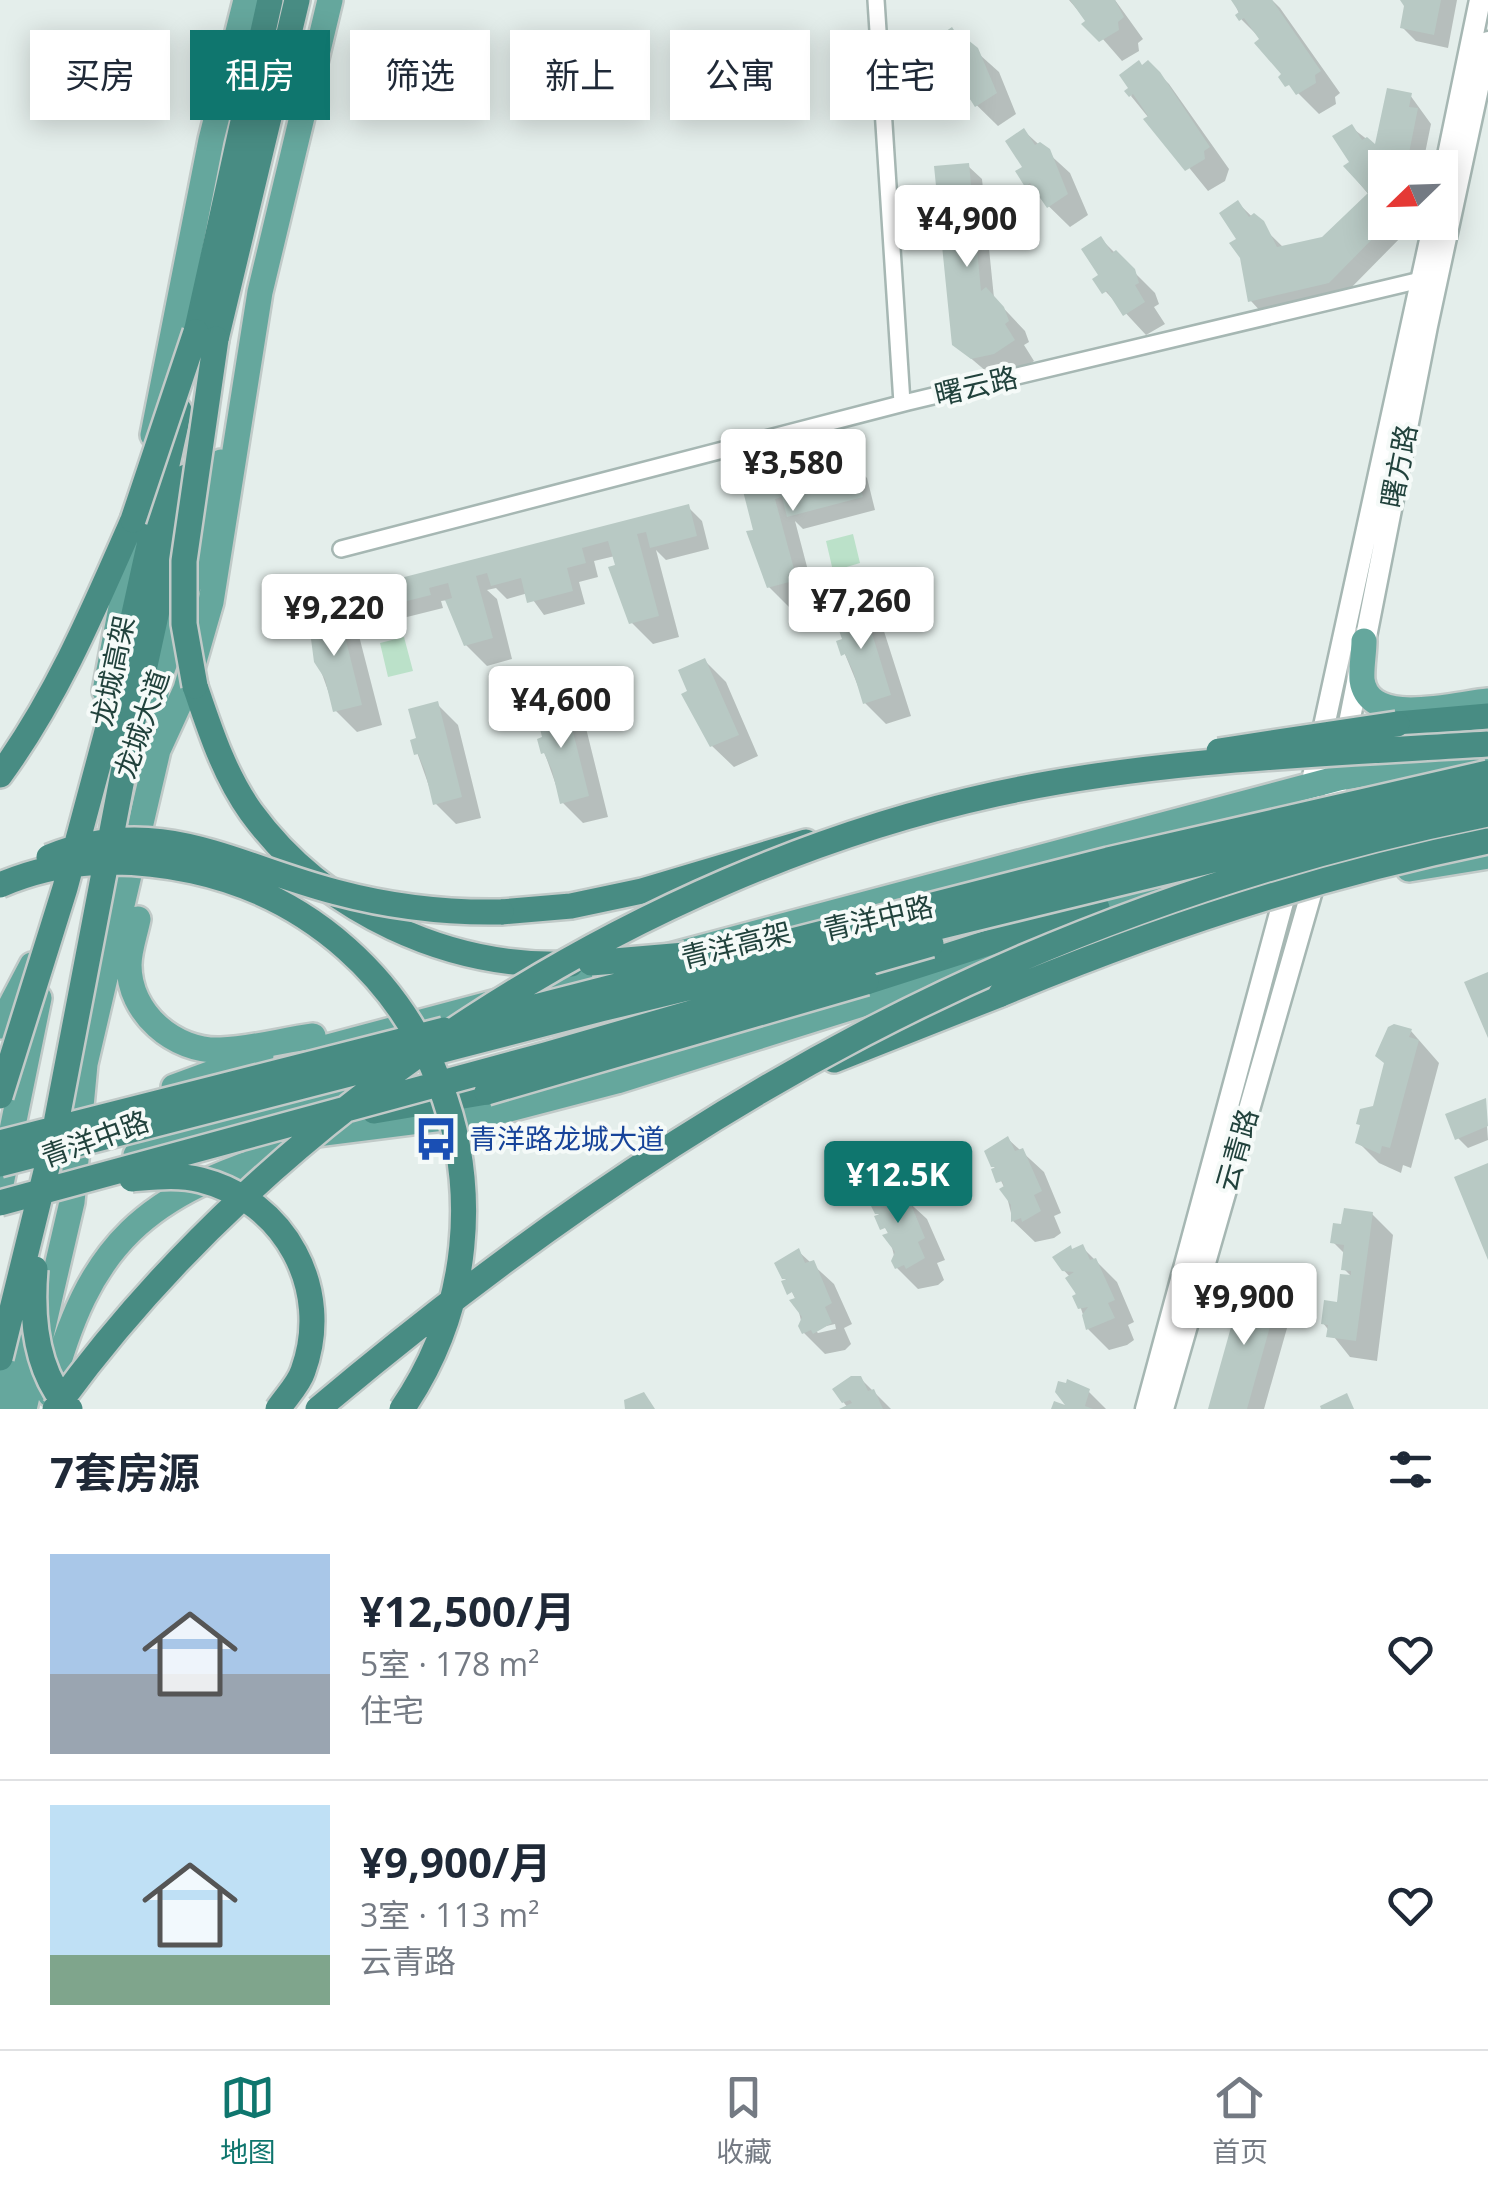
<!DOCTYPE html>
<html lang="zh">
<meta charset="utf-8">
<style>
:root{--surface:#fff;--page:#f2f2f3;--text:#1f2937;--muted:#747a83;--line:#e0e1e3;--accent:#0f766e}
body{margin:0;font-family:"Open Sans","Noto Sans SC",sans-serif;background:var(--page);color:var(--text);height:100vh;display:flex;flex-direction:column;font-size:38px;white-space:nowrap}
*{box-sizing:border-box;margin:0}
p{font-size:32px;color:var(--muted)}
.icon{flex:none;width:55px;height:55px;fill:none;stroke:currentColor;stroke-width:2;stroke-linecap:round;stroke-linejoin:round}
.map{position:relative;height:1409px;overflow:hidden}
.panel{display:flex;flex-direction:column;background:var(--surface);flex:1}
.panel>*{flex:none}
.guide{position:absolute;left:30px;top:30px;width:1430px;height:90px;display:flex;gap:20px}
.needle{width:65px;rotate:247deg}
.tools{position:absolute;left:1368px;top:150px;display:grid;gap:20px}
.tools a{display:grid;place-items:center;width:90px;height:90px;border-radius:0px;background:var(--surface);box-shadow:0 5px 25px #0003;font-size:50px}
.price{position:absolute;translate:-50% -85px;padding:0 22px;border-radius:10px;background:#fff;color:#222;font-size:32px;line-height:65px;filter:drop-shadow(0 2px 5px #0008)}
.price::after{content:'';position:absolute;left:50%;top:60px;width:30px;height:22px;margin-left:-15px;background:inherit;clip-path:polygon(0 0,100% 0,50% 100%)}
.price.current{background:var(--accent);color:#fff}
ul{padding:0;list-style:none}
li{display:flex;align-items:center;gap:30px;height:250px;padding:0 50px}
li+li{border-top:2px solid var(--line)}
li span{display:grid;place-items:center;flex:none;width:280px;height:200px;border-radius:0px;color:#555}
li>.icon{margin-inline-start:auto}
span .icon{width:120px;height:120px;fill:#fffc;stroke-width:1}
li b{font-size:42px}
h2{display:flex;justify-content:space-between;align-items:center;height:120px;padding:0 50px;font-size:42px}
.pill{padding:0 35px;border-radius:0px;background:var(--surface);box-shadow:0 5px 25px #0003;font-size:35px;line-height:90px}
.pill.current{background:var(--accent);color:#fff}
.tabs{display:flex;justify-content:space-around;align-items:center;height:140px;border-top:2px solid var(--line);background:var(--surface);font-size:28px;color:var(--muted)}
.tabs a{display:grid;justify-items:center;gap:5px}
.tabs .current{color:var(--accent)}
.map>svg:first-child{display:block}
.green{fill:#bbe1c9}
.shadow{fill:#0003;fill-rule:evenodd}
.building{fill:#b8c9c4}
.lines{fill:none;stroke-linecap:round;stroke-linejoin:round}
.minor-casing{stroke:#a6b7b3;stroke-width:20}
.tertiary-casing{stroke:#a6b7b3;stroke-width:25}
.primary-casing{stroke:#c1cac8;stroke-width:30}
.trunk-casing{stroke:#c1cac8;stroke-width:30}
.minor{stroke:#fff;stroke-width:15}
.tertiary{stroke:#fff;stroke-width:20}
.primary{stroke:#65a79d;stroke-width:25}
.trunk{stroke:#488c83;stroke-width:25}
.trunk-bridge-casing{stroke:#c1cac8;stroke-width:30;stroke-linecap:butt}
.trunk-bridge{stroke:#488c83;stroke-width:25}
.labels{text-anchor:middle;stroke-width:8;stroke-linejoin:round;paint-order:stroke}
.street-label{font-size:28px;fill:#21423c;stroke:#f5faf8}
.transit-label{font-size:28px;fill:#164399;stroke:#f5faf8;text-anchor:start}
</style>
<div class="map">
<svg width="1488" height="1409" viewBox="0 0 1488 1409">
<rect width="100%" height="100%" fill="#e4eeeb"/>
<path class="green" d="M853,534L860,563L833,571L826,541Z
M404,637L413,671L388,677L380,643Z"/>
<path class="shadow" d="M1069,0H1115L1143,39L1138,43L1139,51L1122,61Z
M1233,0H1272L1280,8L1340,93L1335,97L1336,104L1319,114L1298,93L1262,40L1242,20Z
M1403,0H1457L1448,48L1416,41L1402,27L1407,5Z
M952,30L999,72L1016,114L998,126L955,84Z
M1148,63L1169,84L1229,169L1225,181L1208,191L1131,96Z
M1410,95L1431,124L1422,168H1385V222H1411L1409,229L1343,296L1264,315L1251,301L1238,203L1285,249L1323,239L1369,195L1346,167L1353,163L1351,127L1377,147Z
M1024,131L1070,173L1088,215L1070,227L1027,185Z
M968,166L982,179L994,298L1025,331L1029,342L1024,345L1034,361L1016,373L1010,366L987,372L954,344Z
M1101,239L1155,293L1159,304L1154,307L1165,324L1146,335L1095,280L1102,276Z
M853,464L867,478L875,510L803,529L795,521L816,601L790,608L769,587L746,493Z
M688,507L702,521L709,549L666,560L656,550L679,637L653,644L631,622L615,556L594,561L598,577L579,582L585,604L544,615L528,593L507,599L496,588L487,590L497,599L512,659L487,666L466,645L448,600L441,601L443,608L403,618L389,604L384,585Z
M861,604L882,625L911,716L886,724L865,703L840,642L845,641Z
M337,611L358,632L382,725L357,732L335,710L313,649Z
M705,661L726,682L758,756L734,767L712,746Z
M564,703L585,724L608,817L583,823L562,802L540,740Z
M437,704L458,725L481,818L456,824L435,803L413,741L419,740Z
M1411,1031L1439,1063L1411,1168L1403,1165L1401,1173L1379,1163L1358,1142Z
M1485,1101L1488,1140L1468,1148L1458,1138Z
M1008,1139L1044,1172L1061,1213L1054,1216L1061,1233L1054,1238L1035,1242L1013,1221L1005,1189L987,1152Z
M891,1186L927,1219L945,1260L937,1263L944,1280L938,1285L918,1289L897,1268L889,1235L871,1199Z
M1372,1214L1393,1235L1377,1361L1350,1357L1323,1323L1353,1278L1344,1269L1346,1255L1333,1242Z
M1082,1247L1117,1282L1134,1322L1128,1325L1134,1340L1127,1345L1109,1350L1088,1329L1070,1277L1059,1265Z
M798,1251L834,1284L852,1324L844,1328L851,1344L845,1350L825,1354L804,1333L796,1300L778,1264ZM835,1324L836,1329L818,1333L814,1329Z
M1279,1293L1293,1307L1264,1409H1211Z
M860,1378L891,1409H845L848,1408L835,1391Z
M1088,1391L1106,1409H1071Z"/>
<path class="building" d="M1070,0H1115L1124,17L1118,22L1119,30L1099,42L1081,24L1085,21Z
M1231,0H1272L1321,71L1315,75L1316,83L1296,95L1289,85L1285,87L1278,77L1281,74L1254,43L1259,39L1244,18L1239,21L1235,15L1239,12Z
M1400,0H1441L1434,35L1400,28L1404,6Z
M952,27L963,44L968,40L978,48L997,93L975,107L959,82L953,85L944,70L950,66L933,40Z
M1139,60L1142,65L1148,60L1160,72L1210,147L1204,151L1205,159L1185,171L1143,119L1148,116L1133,94L1129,97L1124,91L1128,88L1119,75Z
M1387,88L1412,93L1409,107L1418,108L1406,168H1385V222H1389L1329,283L1248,302L1240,258L1229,243L1236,239L1219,213L1238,200L1249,217L1254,213L1264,221L1277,247L1322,237L1368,193L1343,166L1349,162L1332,136L1352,124L1362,140L1367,137L1375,144Z
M1024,128L1035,145L1040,142L1050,149L1068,194L1047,208L1030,183L1025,187L1015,171L1022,167L1005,141Z
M969,163L981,291L986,287L1004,307L1009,321L1005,324L1015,340L994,354L971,359L952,345L934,166Z
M1101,236L1112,253L1116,250L1135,269L1139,283L1135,285L1145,302L1123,316L1107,291L1102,294L1092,279L1098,275L1081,249Z
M854,462L863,497L787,517L782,497L775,499L797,580L767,588L746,531L753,530L743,491Z
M689,504L697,536L650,548L646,532L637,534L659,616L629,624L608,567L615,565L608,541L582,548L586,563L567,568L573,591L527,603L521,578L491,586L487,573L476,576L493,638L464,646L445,600L452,598L448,583L429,588L431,595L387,606L381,583Z
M862,601L891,695L863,704L853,671L845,654L841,656L836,641L842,639L832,610Z
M338,608L362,705L333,712L325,679L314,662L308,616Z
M705,658L739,735L710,747L681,694L687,691L678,670Z
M565,700L589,796L560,804L552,770L544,753L541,754L537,739L542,737L535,708Z
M438,701L462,797L433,805L425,771L418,754L414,755L410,740L416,738L408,709Z
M1488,972V1038L1464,982Z
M1394,1024L1412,1029L1409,1037L1419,1040L1390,1148L1382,1146L1380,1154L1355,1143L1360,1125L1356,1124L1360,1109L1373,1106L1384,1063L1375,1056L1388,1027Z
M1486,1098L1488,1126L1455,1140L1445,1114Z
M1008,1136L1015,1151L1023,1148L1042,1191L1034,1195L1041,1211L1022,1222L1021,1218L1011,1222V1205L999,1189L1004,1186L1002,1181L996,1183L991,1169L996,1167H991L984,1151Z
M1488,1163V1260L1454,1177Z
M892,1183L898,1198L907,1195L925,1238L918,1242L925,1258L906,1269L904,1265L895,1269L891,1261L895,1252L882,1235L888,1233L885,1228L880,1230L874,1216L880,1214H875L867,1198Z
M1344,1208L1373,1212L1356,1341L1326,1337L1328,1325L1321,1324L1324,1300L1337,1302L1340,1274L1351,1275V1271L1341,1270L1344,1245L1330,1243L1333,1223L1341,1224Z
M1083,1244L1090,1260L1096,1258L1115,1300L1108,1303L1115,1318L1086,1330L1082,1315L1088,1307L1078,1309L1072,1296L1076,1294L1065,1278L1074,1272L1062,1271L1052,1257L1071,1245L1072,1249Z
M799,1248L805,1263L814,1260L832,1303L825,1307L832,1323L813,1334L811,1330L802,1334L798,1326L802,1317L789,1300L795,1298L792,1292L787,1295L781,1281L787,1279H782L774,1263Z
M1244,1281L1280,1291L1247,1409H1208Z
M851,1376H861L868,1391L874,1389L883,1409H839L852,1403L850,1400L842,1403L832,1389Z
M1067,1379L1090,1389L1085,1406L1093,1409H1051L1054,1401L1065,1405L1055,1392L1058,1381L1066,1383Z
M644,1392L655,1409H625L624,1400Z
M1347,1393L1354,1409H1321L1320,1406Z"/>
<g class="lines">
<g class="minor-casing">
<path id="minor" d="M876,0L902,403
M341,549L908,402L1429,278"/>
</g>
<g class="tertiary-casing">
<path id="tertiary" d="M1440,194L1480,0
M1330,820L1427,326L1488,42
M1302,827L1434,222
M1146,1409L1289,880
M1163,1409L1317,873"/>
</g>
<g class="primary-casing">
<path id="primary" d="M153,435L211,140L246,0
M1364,641C1364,653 1361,668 1362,680C1369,729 1455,704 1488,701
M105,691L137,524
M146,757L158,681L176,632L221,462
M1409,869L1488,856
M1079,911L1262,859
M138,919C135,934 129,950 129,965C129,1013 174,1052 221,1050C252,1049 283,1040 313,1036
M0,1026L32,965
M320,1049L1339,778L1488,753
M174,1087L261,1055
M253,1142L506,1110L617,1081L999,961
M136,1155L385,1079
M0,1189L39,998
M50,1394C88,1242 145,1194 294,1149
M5,1409L22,1311
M24,1409L72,1202L85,1064L158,750L186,689L211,602L260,292L330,0"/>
</g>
<g class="trunk-casing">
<path id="trunk" d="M192,351L270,0
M211,360L297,0
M195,686C210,730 224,774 251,812C324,912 449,969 571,964
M113,709L179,410
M134,716L186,477
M1397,724L1488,716
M0,775C57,697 94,609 133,520
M501,912L571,906L642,891L806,842
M866,982L1097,908
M834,1060L1001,994
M374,1111L487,1092"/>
</g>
<use href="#minor" class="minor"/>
<use href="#tertiary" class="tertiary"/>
<use href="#primary" class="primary"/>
<use href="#trunk" class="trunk"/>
<g class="trunk-bridge-casing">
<path id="trunk-bridge" d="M133,520L196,332
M195,686L184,624V561L216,339
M1219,751L1397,724
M49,857C159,813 232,865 336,892C392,907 444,913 501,912
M0,885C63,858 126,857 193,871C433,923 541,1207 402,1409
M591,963L685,955
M1001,994C1159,928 1320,875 1488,841
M488,1019L1108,860L1488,773
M487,1092L866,982
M0,1096L65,888L113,709
M0,1143L444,1030
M0,1164L601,1009L1488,793
M132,1179C155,1177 179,1174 201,1180C285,1201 333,1289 303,1371C299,1384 286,1397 278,1409
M0,1203L545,1055L931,944
M35,1269C31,1317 35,1372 70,1409
M0,1358L50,1155L134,716
M55,1409C270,1110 636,873 996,794C1156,759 1324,754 1488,744
M318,1409C676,1108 1026,907 1488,814"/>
</g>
<use href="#trunk-bridge" class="trunk-bridge"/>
</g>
<defs>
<g id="bus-bare" transform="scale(3.45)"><path d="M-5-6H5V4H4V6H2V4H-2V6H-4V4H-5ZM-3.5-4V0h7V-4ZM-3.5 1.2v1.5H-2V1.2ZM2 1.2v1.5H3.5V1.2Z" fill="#1a4fb4" stroke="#f5faf8" stroke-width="2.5" paint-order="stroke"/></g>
</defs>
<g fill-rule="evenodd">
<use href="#bus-bare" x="436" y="1139"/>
</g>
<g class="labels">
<g class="street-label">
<text transform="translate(976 386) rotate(-13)" y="10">曙云路</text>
<text transform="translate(1399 466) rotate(-79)" y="10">曙方路</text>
<text transform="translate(113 671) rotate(-78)" y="10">龙城高架</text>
<text transform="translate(142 724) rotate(-71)" y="10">龙城大道</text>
<text transform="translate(878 918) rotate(-13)" y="10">青洋中路</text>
<text transform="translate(736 945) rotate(-14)" y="10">青洋高架</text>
<text transform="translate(95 1139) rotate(-20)" y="10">青洋中路</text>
<text transform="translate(1237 1150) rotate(-74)" y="10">云青路</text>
</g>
<g class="transit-label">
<text x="469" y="1149">青洋路龙城大道</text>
</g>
</g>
</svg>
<div class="tools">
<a><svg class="needle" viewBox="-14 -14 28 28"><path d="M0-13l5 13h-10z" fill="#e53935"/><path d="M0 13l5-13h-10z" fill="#747a83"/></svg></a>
</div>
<b class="price" style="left:967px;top:270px">¥4,900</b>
<b class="price" style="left:793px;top:514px">¥3,580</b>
<b class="price" style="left:861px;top:652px">¥7,260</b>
<b class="price" style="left:334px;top:659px">¥9,220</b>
<b class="price" style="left:561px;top:751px">¥4,600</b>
<b class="price current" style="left:898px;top:1226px">¥12.5K</b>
<b class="price" style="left:1244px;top:1348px">¥9,900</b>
<div class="guide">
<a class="pill">买房</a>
<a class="pill current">租房</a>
<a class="pill">筛选</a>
<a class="pill">新上</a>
<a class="pill">公寓</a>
<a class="pill">住宅</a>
</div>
</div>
<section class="panel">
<h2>7套房源<svg class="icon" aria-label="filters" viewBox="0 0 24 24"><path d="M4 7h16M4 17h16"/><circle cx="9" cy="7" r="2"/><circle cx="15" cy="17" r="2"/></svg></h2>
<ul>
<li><span style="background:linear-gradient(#a9c7e8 60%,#9aa5b1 0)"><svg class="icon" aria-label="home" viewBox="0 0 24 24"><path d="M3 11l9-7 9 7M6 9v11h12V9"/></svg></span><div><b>¥12,500/月</b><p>5室 · 178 m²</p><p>住宅</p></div><svg class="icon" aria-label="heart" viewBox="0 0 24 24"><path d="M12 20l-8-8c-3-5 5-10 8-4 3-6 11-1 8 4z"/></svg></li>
<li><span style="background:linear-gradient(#bfe0f5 75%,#7fa58c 0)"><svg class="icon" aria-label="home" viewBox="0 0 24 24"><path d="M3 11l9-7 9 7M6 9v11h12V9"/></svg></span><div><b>¥9,900/月</b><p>3室 · 113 m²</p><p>云青路</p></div><svg class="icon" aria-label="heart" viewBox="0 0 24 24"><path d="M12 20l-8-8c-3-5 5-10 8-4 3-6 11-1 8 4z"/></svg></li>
</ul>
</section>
<nav class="tabs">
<a class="current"><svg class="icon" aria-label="map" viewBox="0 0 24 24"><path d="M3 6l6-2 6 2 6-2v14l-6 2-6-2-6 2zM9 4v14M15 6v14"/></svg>地图</a>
<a><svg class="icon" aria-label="saved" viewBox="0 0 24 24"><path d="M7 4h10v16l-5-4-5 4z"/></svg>收藏</a>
<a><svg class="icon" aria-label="home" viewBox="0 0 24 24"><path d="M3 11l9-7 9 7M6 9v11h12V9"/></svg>首页</a>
</nav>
